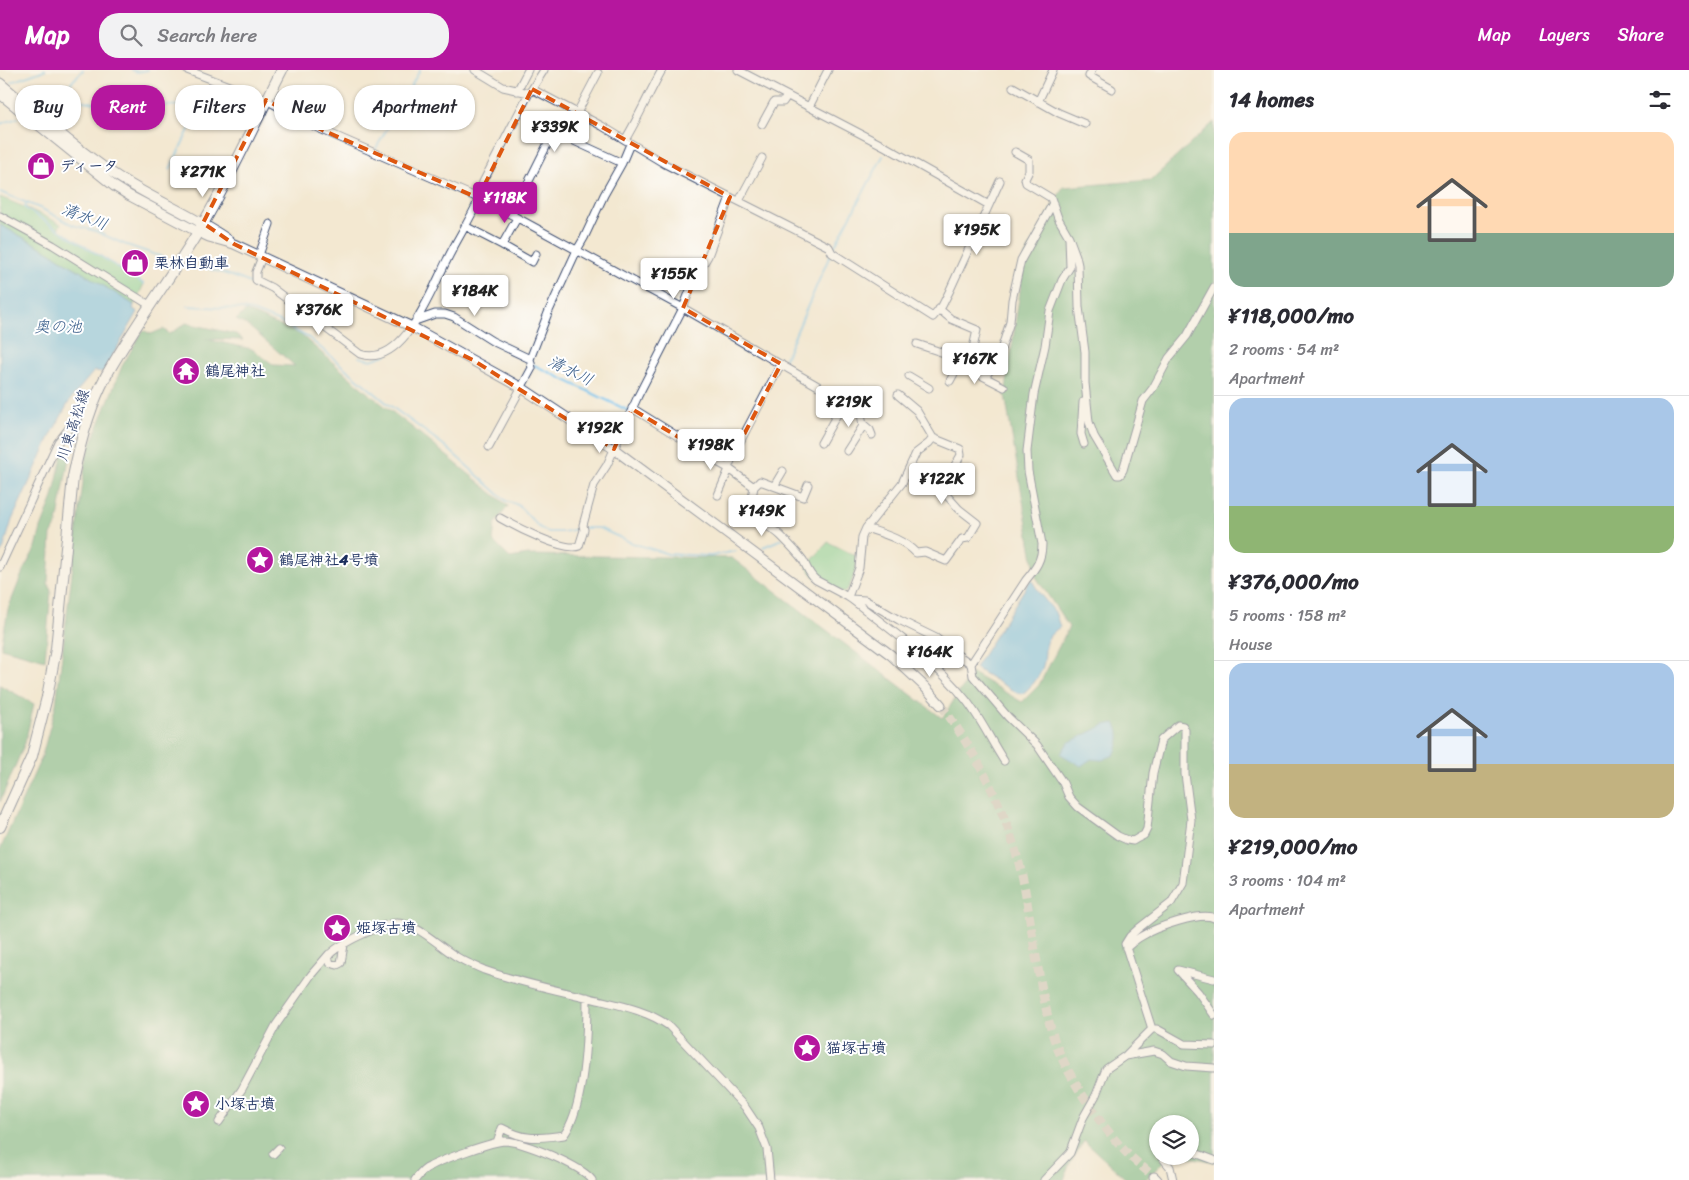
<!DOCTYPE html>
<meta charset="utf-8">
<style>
:root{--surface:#fff;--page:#f2f2f3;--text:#2b2b33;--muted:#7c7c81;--line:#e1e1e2;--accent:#b5179e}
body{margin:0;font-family:Sriracha,"Klee One",sans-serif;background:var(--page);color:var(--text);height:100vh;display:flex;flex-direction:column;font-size:19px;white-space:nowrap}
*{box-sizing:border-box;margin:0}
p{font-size:16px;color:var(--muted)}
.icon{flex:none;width:28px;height:28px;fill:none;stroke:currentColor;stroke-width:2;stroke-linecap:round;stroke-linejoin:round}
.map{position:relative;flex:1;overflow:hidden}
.details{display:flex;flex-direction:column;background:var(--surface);width:475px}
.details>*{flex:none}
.guide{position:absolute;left:15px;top:15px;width:475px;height:45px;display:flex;gap:10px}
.buttons{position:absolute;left:1149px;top:1045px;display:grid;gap:10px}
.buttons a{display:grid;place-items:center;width:50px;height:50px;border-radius:50%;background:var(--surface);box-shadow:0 1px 4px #0004;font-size:25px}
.price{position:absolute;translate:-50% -42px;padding:0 11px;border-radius:5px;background:#fff;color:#222;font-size:16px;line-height:32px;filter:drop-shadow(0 1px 2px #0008)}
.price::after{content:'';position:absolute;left:50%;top:30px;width:15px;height:11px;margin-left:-8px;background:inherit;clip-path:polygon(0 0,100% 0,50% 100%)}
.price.selected{background:var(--accent);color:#fff}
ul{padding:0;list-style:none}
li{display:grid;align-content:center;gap:10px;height:265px;padding:0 15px}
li+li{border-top:1px solid var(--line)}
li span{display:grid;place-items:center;height:155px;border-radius:15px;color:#555}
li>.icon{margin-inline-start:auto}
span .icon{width:90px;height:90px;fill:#fffc;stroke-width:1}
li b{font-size:21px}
h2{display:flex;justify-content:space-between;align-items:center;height:60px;padding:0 15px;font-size:21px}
.pill{padding:0 18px;border-radius:20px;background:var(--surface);box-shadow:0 1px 4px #0004;font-size:18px;line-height:45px}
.pill.selected{background:var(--accent);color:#fff}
header{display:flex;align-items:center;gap:30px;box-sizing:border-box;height:70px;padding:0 25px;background:var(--accent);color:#fff}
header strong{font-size:24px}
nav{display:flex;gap:28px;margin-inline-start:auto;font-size:18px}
.search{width:350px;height:45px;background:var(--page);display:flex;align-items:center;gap:12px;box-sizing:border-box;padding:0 18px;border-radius:20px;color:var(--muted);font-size:19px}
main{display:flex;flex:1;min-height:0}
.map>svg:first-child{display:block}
.green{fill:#7cd093;stroke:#4c8078}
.forest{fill:#65b27d;stroke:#40706e}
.water{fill:#70c0eb;stroke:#4678a4}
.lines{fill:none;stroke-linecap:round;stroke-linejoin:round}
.stream{stroke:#70c0eb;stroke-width:2}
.tertiary-tunnel{stroke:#c8c3ba;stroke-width:9;stroke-dasharray:9 4.5;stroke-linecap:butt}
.minor-casing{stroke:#3b4b6f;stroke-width:9}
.tertiary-casing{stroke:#3b4b6f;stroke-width:11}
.secondary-casing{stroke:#3b4b6f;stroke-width:12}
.minor{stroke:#fff;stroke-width:7}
.tertiary{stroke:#fff;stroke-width:9}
.secondary{stroke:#fff;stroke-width:10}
.marked{fill:none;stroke:#de5710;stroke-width:4;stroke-dasharray:10 6;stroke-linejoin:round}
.labels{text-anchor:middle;stroke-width:4;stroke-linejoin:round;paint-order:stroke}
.poi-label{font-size:15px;font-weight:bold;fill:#1b2f5e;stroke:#fff;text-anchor:start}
.street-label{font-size:15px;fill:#1b2f5e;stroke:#fff}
.water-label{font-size:16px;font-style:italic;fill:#355a88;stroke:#fff}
</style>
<header>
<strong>Map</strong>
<div class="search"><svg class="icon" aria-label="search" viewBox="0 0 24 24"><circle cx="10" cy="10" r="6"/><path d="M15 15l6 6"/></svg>Search here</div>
<nav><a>Map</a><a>Layers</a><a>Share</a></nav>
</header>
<main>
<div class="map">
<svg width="1214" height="1110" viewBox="0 0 1214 1110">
<rect width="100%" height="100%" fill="#fff"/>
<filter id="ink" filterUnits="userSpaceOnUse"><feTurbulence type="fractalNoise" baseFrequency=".02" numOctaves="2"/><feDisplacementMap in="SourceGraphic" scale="10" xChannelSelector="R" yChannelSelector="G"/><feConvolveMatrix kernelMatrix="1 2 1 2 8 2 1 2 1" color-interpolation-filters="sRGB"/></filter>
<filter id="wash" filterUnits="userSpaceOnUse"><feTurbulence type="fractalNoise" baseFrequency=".0096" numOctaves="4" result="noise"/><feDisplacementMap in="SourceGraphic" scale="20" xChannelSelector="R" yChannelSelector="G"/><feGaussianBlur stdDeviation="1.12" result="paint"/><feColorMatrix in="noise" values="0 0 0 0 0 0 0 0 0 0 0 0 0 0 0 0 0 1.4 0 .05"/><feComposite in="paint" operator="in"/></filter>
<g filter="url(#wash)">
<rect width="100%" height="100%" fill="#f3e8d1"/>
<path class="green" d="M0,127L24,137L25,138L55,157L25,137L61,154L58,159L144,214L134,235L46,180L0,155Z
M828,472L858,487C856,499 853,515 844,523L814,507L807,496Z"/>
<path class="forest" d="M1214,52V1092L1185,1086H1190V1054H1158V1086H1173L1161,1094L1146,1110H1127L1084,1071L1069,1095L1064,1110H0V780L42,686L56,634L86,387L122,296L143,260L151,264L163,259L170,264L186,253L236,264L243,270L205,269L252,279L274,295L295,296L247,255L236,250L246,241L301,265L368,323L413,358L508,436L495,454L493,471L510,488L528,485L732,488L942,648L972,603L1022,632L1039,615L1069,557L1036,507L1005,325L1025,186L1063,117L1151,110Z
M63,381L70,383L57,454L51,465L48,512L51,521L45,590L1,578L8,539L24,499L36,477L41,458L53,427Z
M0,615L34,634L25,673L0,732Z"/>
<path class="water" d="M0,155L46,180L134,235L133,239L138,242L103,302L94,301L70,330L50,367L12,450L3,480L0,484Z
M1031,509L1040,524L1055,542L1060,557C1038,572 1049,580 1042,599C1038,609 1030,618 1022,624L1017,623L975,598Z
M1115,653C1122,664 1119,674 1114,685L1102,690L1091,689L1081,696L1061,684L1068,673L1105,655Z"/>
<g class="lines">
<path class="stream" d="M132,0L138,2L148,0
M11,12L45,0
M33,28L70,14L83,0
M41,36L73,29L95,33L129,35L157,36L201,35L202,37
M41,36L61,53
M0,54L18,48
M375,80L420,0
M170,99L200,37H212L238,35L246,25
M0,122L42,139L73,155L95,161L124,174L162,187
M26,133L25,138L144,214
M833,179L883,86
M209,199C243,208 264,218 293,238
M188,236L241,239L252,241L280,252L309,268L388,334L445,376L506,431L518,435L539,457L548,462H563L582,458H599L632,473L668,484L711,486L736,481
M359,287L371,290L388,284
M783,293L830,185
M534,295L629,341
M633,343L659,359
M693,379L705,383
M763,477L782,469"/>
</g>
</g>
<g filter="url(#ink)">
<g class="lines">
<path class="tertiary-tunnel" d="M941,635C982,691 1012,752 1025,820C1031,855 1036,890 1043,925C1047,942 1050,960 1057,977C1070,1009 1099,1053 1123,1079C1132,1089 1143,1097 1154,1107"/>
<g class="minor-casing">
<path id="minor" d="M187,0L266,30L320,59L478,128L512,145L683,238L818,316
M475,0L503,17L529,23L532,19L602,56L665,94L829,177L832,183L933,247L942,236L949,222L1000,111
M738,0L886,77L989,135
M1092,0L1089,6L1112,19
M1013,17L1059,43L1085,54
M532,19L544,0
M517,21L528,0
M114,29L126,30L124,43L125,51
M1038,32L1053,0
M809,37L828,0
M577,43L598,3
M762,54L774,32H783L787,26
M625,70C639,47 649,23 662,0
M1015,82L1029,90V101L1025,109L1026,113L1051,128L1058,148L1069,167L1076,186L1078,195L1079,237L1085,282V313L1089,352L1094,366L1117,405H1120L1123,400L1143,331L1153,318L1169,288L1187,266L1214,217
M478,128L483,112L529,23
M739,131L762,88
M512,145L553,63L561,65L622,93
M0,146L53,175L151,236
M465,156L502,175L517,148
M1069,167L1070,197L1062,210L1050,241L1045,276L1034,324L1027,381L1028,401L1042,474C1042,490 1036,498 1026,510L971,594L973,606L1008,647L1037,675L1063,713L1069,727L1078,737L1118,766L1127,770L1133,771L1138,768L1144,765L1147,759L1153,703L1161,670L1178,655L1183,656L1185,660V704L1191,750L1183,813L1171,833L1139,858L1130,866L1125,874L1152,959H1157L1184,974L1214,975
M502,175L532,192L536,184
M259,185L270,154
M262,187L256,202V210L272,218L360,284C404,299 432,218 447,190C457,169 470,150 479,129
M939,239L951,249L977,260L973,278
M418,250L435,244H445L454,247L492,271L530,289
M917,274L944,283L957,293V298L950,311
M957,293L1004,317
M909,306L929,318
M985,307L998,289L1010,252L1012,230L1021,190L1053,133
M1083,332L1081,364L1084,374
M632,338L695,377L713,381H727L740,372L781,294
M863,354L870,360L872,365
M933,368L929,373L916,383L902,413L866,458L862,467L859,498L848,527L851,529L865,530L899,550L936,568L948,578L971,594
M821,373L844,332
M489,377L532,298L530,289L548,243L577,180L584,168L604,125L622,93L630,74
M735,377V381L728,398L754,417L750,437C757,456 769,454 781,466C788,473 797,482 803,490C807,497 809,505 816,510L848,527
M707,380L706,386L728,398
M847,381L863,356L860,337
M774,416L783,401
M754,417L760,411L803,427L808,415
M718,425L729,399
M500,448C516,457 564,482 579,476L584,460L583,455L594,415L607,395L638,326L683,238L694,210L708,186L730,127
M866,458C884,464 903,469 916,483L925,482L946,491L962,469L968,468L977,453L959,439L941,419L961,385L960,379L933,368L917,341L898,325
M0,497L58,372L78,347L85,340L92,339
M851,529C890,559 936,592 966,630C981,649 991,671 1004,691
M344,875L341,893L337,895L330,893L328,887C333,876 385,852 398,853C418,854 440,877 457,887C465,892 475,896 484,900C521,913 560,921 598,930C623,936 648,941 669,956L745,1037L759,1058L767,1079L770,1110
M1126,878C1131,874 1136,869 1142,866C1154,858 1202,841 1214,848
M1214,909L1178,900L1198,922L1214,945
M1126,985L1152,959
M219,1052L242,1019L276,955L311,905L329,884
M1158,1070L1153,1071L1154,1077L1158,1082
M497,1072L502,1058C527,1071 537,1068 564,1065C585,1036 587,964 587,927
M1190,1081L1214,1090
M273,1084L279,1078
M1161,1086L1170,1097L1173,1110
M415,1110C419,1105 423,1099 429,1097C441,1090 493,1071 505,1071C524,1072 582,1096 592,1110
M1044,1110L1070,1083L1083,1048L1096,1025L1106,999L1125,986L1154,981L1163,984L1171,991L1186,996L1214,998"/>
</g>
<g class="tertiary-casing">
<path id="tertiary" d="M0,13C37,44 74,77 114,104C151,129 194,145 230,171
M0,24L114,116L130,126L198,162L209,167L234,174L412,257L522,318L614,379L891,585L924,616L941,635
M1154,1107L1157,1110"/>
</g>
<g class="secondary-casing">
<path id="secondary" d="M0,757L32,686L47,627L56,579L73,407C80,373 89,337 106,306C133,257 169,210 198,162C230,110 254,54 282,0"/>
</g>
<use href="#minor" class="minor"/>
<use href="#tertiary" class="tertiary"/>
<use href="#secondary" class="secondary"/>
</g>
</g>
<path d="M0 0H1214V1110H0ZM532,19L730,127L683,238L781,294L740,372L727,381L695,377L632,339L614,379L473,290L234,174L203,153L266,30L320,59L478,128Z" fill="#f3e8d1" fill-opacity=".55" fill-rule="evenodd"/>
<path class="marked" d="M532,19L730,127L683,238L781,294L740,372L727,381L695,377L632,339L614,379L473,290L234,174L203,153L266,30L320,59L478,128Z"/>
<defs>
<g id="shop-disc" transform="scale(1.4375)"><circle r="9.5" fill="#b5179e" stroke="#fff"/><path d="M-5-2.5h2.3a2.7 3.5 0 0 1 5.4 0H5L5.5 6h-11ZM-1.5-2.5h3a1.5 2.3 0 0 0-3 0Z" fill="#fff"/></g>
<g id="temple-disc" transform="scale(1.4375)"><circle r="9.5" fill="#b5179e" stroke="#fff"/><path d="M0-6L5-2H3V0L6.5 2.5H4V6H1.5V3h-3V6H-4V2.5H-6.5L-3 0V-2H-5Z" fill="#fff"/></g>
<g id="sight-disc" transform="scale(1.4375)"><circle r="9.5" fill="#b5179e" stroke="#fff"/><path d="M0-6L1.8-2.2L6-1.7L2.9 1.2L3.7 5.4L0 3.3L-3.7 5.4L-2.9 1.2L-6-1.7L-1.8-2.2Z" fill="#fff"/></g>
</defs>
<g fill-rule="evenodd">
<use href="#shop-disc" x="41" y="96"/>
<use href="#shop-disc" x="135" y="193"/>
<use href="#temple-disc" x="186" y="301"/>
<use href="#sight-disc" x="260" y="490"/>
<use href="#sight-disc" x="337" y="858"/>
<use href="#sight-disc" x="807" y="978"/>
<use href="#sight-disc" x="196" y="1034"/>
</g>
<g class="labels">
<g class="poi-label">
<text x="60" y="101">ディータ</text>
<text x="154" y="198">栗林自動車</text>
<text x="205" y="306">鶴尾神社</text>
<text x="279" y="495">鶴尾神社4号墳</text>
<text x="356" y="863">姫塚古墳</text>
<text x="826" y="983">猫塚古墳</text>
<text x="215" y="1039">小塚古墳</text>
</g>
<g class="street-label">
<text transform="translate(73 355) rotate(-72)" y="5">川東高松線</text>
</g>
<g class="water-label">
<text transform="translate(85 146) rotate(21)" y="6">清水川</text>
<text x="58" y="262">奥の池</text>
<text transform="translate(571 300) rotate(26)" y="6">清水川</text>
</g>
</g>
</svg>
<div class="buttons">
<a><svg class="icon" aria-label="layers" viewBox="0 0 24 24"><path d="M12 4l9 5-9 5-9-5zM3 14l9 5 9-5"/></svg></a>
</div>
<b class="price" style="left:555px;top:83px">¥339K</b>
<b class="price" style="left:203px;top:128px">¥271K</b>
<b class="price selected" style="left:505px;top:154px">¥118K</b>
<b class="price" style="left:977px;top:186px">¥195K</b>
<b class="price" style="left:674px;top:230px">¥155K</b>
<b class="price" style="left:475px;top:247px">¥184K</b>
<b class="price" style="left:319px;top:266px">¥376K</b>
<b class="price" style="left:975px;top:315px">¥167K</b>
<b class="price" style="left:849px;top:358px">¥219K</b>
<b class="price" style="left:600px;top:384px">¥192K</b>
<b class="price" style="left:711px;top:401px">¥198K</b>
<b class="price" style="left:942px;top:435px">¥122K</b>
<b class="price" style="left:762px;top:467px">¥149K</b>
<b class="price" style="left:930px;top:608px">¥164K</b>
<div class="guide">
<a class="pill">Buy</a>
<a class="pill selected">Rent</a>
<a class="pill">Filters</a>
<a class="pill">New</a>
<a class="pill">Apartment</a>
</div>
</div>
<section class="details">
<h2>14 homes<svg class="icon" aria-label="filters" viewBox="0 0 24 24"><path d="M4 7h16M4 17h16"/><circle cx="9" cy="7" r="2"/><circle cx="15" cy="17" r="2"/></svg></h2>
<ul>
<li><span style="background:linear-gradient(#ffd9b3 65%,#7fa58c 0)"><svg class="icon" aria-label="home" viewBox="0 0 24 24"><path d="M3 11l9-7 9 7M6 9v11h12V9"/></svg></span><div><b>¥118,000/mo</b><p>2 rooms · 54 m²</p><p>Apartment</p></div></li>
<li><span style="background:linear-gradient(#a9c7e8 70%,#8fb573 0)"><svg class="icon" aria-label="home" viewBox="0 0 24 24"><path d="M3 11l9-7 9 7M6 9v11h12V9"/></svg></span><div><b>¥376,000/mo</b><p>5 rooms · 158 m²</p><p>House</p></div></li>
<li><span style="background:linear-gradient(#a9c7e8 65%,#c2b280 0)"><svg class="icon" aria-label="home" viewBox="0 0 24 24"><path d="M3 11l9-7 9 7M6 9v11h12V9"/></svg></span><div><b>¥219,000/mo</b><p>3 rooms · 104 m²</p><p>Apartment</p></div></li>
</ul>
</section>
</main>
